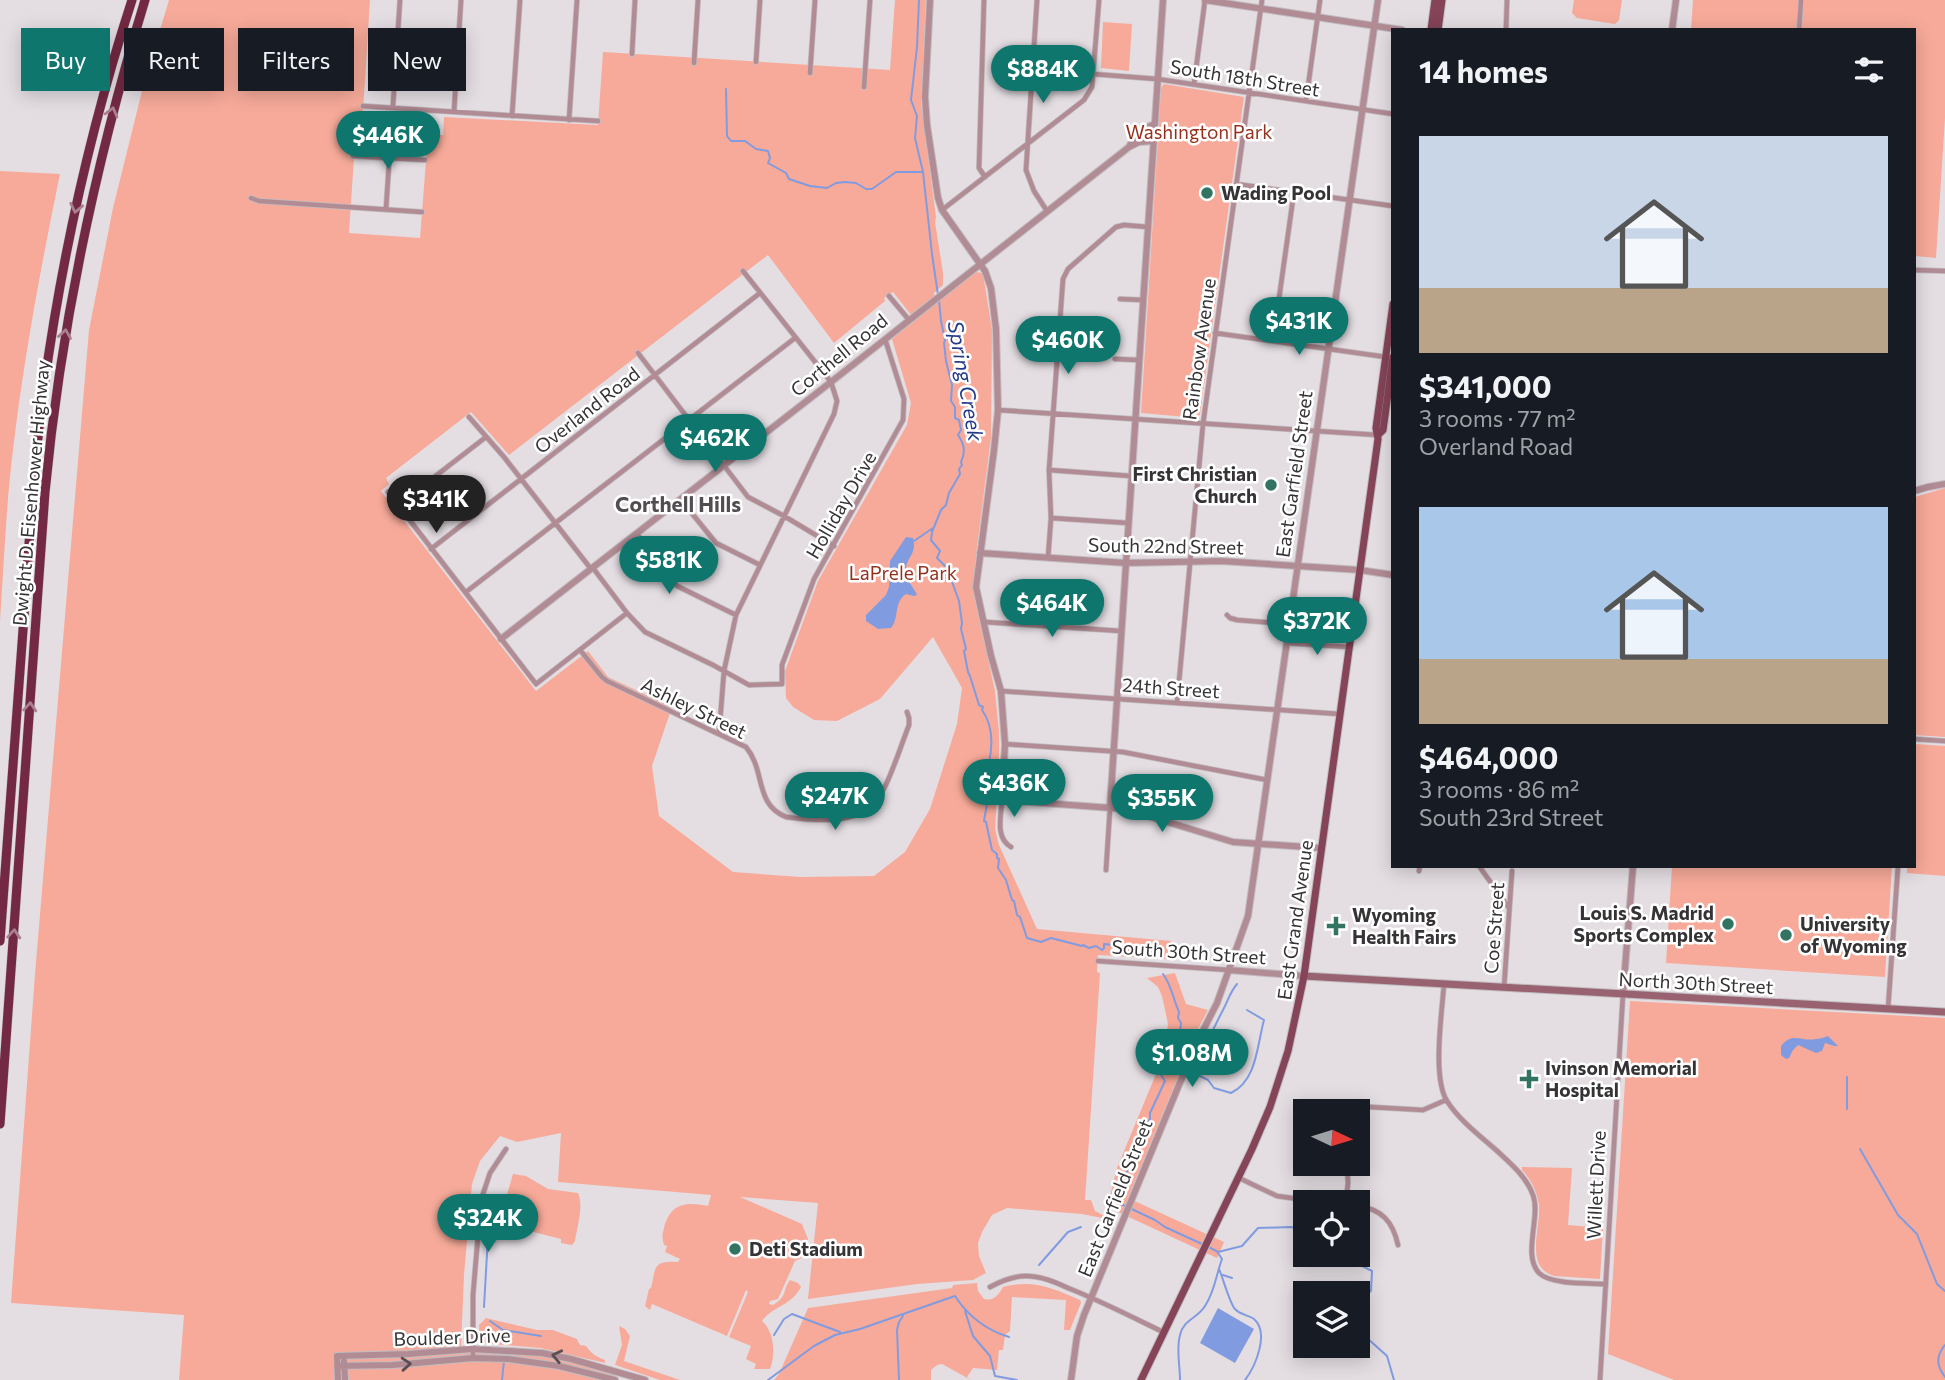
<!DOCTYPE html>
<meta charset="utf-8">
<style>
:root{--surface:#171b24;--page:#20242c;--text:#f1f3f6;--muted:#9ea1a6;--accent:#0f766e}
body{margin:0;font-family:Commissioner,sans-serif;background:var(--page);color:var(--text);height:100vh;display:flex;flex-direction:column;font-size:26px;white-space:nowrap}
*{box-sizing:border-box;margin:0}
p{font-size:23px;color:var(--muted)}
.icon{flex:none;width:38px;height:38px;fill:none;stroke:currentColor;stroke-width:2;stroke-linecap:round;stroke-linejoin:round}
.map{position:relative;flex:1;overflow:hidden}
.drawer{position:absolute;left:1391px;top:28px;width:525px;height:840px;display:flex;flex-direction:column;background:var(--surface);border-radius:0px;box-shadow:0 4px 18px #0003}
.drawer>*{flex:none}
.hud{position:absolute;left:21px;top:28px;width:665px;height:63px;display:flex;gap:14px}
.needle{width:46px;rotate:94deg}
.fabs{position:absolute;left:1293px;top:1099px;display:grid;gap:14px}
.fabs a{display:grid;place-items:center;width:77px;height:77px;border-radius:0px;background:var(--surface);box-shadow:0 4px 18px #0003;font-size:35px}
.price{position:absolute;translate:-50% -60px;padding:0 16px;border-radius:24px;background:var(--accent);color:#fff;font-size:23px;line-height:46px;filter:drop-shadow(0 2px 4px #0008)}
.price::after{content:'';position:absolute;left:50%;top:42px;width:21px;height:16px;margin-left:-10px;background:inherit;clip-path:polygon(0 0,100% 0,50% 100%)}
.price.current{background:#222;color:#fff}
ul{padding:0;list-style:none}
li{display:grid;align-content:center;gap:14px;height:371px;padding:0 28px}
li span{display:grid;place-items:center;height:217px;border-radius:0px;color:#555}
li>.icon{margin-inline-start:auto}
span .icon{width:126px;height:126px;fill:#fffc;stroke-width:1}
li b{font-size:30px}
h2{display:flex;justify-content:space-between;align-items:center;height:84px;padding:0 28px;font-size:30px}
.chip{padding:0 24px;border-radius:0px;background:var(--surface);box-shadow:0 4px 18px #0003;font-size:24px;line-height:63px}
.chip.current{background:var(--accent);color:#fff}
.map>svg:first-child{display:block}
.green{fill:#f7aa99;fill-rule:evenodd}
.water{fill:#809be0}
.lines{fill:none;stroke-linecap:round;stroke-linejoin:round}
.stream{stroke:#809be0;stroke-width:2}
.minor-casing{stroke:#c1bcc0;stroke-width:6}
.tertiary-casing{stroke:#c1bcc0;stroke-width:8}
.secondary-casing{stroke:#c1bcc0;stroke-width:9}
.primary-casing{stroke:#c1bcc0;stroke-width:9}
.motorway-casing{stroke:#c1bcc0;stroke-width:10}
.minor{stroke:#b28c95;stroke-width:4.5}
.tertiary{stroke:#b28c95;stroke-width:6}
.secondary{stroke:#986271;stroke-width:7}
.primary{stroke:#854458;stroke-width:7}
.motorway{stroke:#732943;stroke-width:9}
.oneway{stroke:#ab7f8e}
.oneway2{stroke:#5a4e52}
.poi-dot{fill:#327362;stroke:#fff;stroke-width:2.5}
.labels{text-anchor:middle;stroke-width:5;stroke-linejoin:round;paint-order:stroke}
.street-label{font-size:19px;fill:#353335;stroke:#fff}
.park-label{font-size:19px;fill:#94311e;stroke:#fff}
.poi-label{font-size:19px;font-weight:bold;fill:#353335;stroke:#fff;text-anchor:start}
.water-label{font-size:21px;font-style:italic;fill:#233a8a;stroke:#fff}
.neighbourhood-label{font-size:21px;font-weight:bold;fill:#514d50;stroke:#fff}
</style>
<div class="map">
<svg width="1945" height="1380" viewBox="0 0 1945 1380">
<rect width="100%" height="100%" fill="#e4dee3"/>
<path class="green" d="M169,0H370L363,111L357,112L349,233L420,238L428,135H443L444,117L598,125L603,52L890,70L895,0H926L921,103L936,217L935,222L943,273V285L934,293L936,303L976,272L983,273L992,330L991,437L977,547L974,580V595L995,691L999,732V764L995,829L999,845L1037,929L1171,941L1169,959L1098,955L1097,972L1100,973L1085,1200H1091L1095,1211L1107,1217V1219L1082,1214L1007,1208L992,1215L982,1232L978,1243L979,1256L986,1273L973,1280L917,1284L808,1299L818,1203L740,1197L802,1224L808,1239L801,1258L795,1261L778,1299L770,1301L769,1304L773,1305C788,1296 782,1291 790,1280L798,1283L801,1287C790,1307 774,1305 762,1321C774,1331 776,1354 770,1369H754L756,1364L746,1359L751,1346L729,1337L748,1292L746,1290L727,1336L652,1304L650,1310L645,1306L649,1289L651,1288C656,1268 652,1260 678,1262L680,1259L665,1252L667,1246L664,1245C662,1238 662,1235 664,1228C670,1204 685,1201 708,1206L711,1195L558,1182L561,1133L517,1142L500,1136L480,1161L472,1184L464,1275L461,1347H508L538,1350L617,1369L615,1380H179L184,1315L11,1303L35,974L89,330L113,208L143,87ZM768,255L834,343L885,301L884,298L893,292L915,320L892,339L911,403L907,425L818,581L785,671L786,698L793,707L814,720L837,721L880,699L933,637L962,688L957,724L930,809L905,852L874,876L801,877L733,872L659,816L652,766L672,707L608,677L588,651L536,691L381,491L389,484L386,478L471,412L509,455Z
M1574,0H1622L1619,20L1615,24L1577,18L1572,13Z
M1693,0H1945V118L1936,258L1915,256L1914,30H1691Z
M1103,22L1132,24L1129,71L1101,68Z
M1164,84L1244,97L1200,414L1197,418L1141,413L1161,88Z
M0,171L60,174C41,266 24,357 13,450C6,506 4,564 0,621Z
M1945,488V737L1914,735L1915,497Z
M1915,744L1945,746V876L1907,873V866H1914Z
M1672,866H1892L1885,977L1666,963Z
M1175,973L1186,1004L1208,1010L1197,1031L1128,1198L1224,1242L1217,1258L1118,1212L1111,1206L1109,1200L1117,1168L1163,1057L1168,1024L1162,996L1158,987L1147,978Z
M1630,1001L1945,1018V1380H1674L1608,1354Z
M1522,1167L1572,1168L1568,1225L1603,1228L1600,1279L1554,1276C1524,1267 1541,1228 1539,1205C1537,1191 1531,1180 1522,1170Z
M513,1174L526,1176L548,1189L578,1193C584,1207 577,1226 575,1241L572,1245L561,1243V1239L506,1225L499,1222Z
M977,1283L978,1291L984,1299C995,1301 998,1295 1003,1287C1034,1279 1052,1288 1080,1300L1081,1303L1070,1330H1064L1066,1300L1012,1297L1010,1331L1005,1335L1003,1350H999L997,1370L973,1368L967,1377L971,1380L942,1364L937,1365L931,1370V1380H774L779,1374L808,1308L952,1288L953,1285Z
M486,1318L537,1330H553L577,1339L580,1345L586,1346C591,1353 596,1357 605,1360V1363L540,1348L480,1343L479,1325Z
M619,1326L625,1329L630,1336L624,1361L680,1380H660L615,1365L622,1345Z"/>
<path class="water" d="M906,537L913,538C918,555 904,558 906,573C907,581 914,588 917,595L914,596L906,594C893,603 900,617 891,628L878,629L866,621V615L886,595L889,587L890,561Z
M1828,1036L1838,1046H1834L1825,1043L1822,1051L1816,1053L1798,1045L1793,1050L1789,1058L1786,1059L1781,1055V1046C1793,1031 1801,1042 1816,1039C1820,1039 1824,1037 1828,1036Z
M1218,1308L1254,1329L1235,1363L1200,1343Z"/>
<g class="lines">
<path class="stream" d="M919,0L917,47L911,100L917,116L915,138L923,172L932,254L938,295
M726,89L727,136L731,141H745L756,149L768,151L770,158L768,163L786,173L789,179L810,186L827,188L836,183L845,182L856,183L866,189H872L896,172H923
M939,300L941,321L945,340L944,343L946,361L952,385L951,401L955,407V418L959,420L961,430L958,435C964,444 966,451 961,462L962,465L959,469L960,474L949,493L946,505L941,510L932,532L931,540L940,551L937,558L947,568L959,601L962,623L961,629L966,649L964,651L968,672L970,676L979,705L983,707L982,710C993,725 993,744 989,763L990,767L987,777L990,781L988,788L991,797L989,799L990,802L987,804L984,821L986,822L992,850L997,854V858L999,859L998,868L1006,880L1012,900L1014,901L1017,915L1020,917L1027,938L1041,942L1051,938L1082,946L1083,945L1089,948L1096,946L1102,950L1104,948V944L1115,945L1116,943L1122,947C1134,943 1147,950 1157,957
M914,541L933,528
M1163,974C1172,986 1173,999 1179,1012L1178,1018L1181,1023L1180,1031L1176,1035L1174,1052L1166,1068L1167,1071L1161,1075L1165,1081L1150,1113V1119C1143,1125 1142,1133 1136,1138L1137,1143L1134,1145C1133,1165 1121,1180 1117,1199L1121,1204L1155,1220L1165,1227L1202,1244
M1237,984C1230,992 1228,1001 1223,1010C1212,1031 1203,1051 1194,1073L1208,1080L1214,1088L1231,1093C1257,1081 1257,1045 1264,1020L1247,1010
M1847,1109V1077
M1860,1149L1898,1215L1917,1234L1937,1284L1945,1291
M1207,1246L1218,1252L1242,1246L1258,1228L1291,1227L1306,1231
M1340,1255L1372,1271L1371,1291L1358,1301
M1039,1265L1068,1232L1081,1227
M1219,1269C1223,1278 1230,1304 1235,1309C1240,1315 1249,1315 1254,1319C1270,1333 1255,1367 1245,1380
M1223,1275L1232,1278
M484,1307L488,1236
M965,1311L973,1336L990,1356L995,1376L1017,1380
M490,1321L503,1330L541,1336
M1358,1333L1367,1338L1387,1356L1394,1380
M774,1335L784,1319L792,1314L840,1332
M1945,1345C1936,1356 1936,1365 1945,1377
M502,1380L504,1361
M768,1380L814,1346L835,1335L860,1329L955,1296C968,1316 986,1330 1009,1337
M899,1380L897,1330L899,1322L903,1316
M1180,1380C1180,1365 1176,1349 1180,1335C1183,1320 1198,1318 1205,1306C1215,1291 1216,1275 1222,1259L1218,1253"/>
<g class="minor-casing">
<path id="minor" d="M984,0L979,168L985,177
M1037,0L1026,170L1034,191L1047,211
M1506,30L1507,0
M1799,30L1801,0
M632,54L635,0
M756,62L760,0
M694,63L698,0
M810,73L815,0
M1093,74L1157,79L1393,114
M1194,84L1205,0
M864,87L870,0
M1306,101L1320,0
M363,106L598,121
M454,112L461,0
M512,116L520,0
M569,120L577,0
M353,156L425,160
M1236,184L1393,206
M251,198L259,201L422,212
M386,209L400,0
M942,210L1084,100L1092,87L1099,0
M1914,270L1945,271
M889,296L909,320
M1120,299L1143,300
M1215,333L1386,357
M1273,341L1294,192
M638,353L748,497L784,516L834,546
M1115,359L1139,360
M998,410L1378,435
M469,417L504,457L591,569
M1049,470L1131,476
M388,492L536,684L627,613
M681,500L716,543L760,565
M398,505L486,437
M1051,518L1128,523
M637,534L677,586L736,615
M431,549L760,293
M1048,558L1051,518L1049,470L1063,279L1068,269L1116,227L1124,225L1148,227
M593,568L627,613L645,632L713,665L749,685L782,684V665L814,579L903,420L904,399L885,339
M466,592L795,338
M1227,615L1230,618L1237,620L1289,624
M985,622L1121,631
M1287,643L1349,647
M580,650L602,677L607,681L746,747C766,771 754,804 786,817C881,829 879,804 909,725V718L907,712
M1001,691L1340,714
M1177,703L1203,424L1262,0
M719,734L724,671L736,615L834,414L837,401L831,382L743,271
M1914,739L1945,741
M1005,744L1123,752L1267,780
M1002,800C1001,816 995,838 1011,847
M1479,866L1509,908
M1106,870L1110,808
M1419,871L1420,866
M1098,961L1229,970
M1444,984C1442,1013 1432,1077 1447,1101C1459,1120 1479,1135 1496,1150C1510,1163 1526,1176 1533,1195C1541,1217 1522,1255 1539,1273C1551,1285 1588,1283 1606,1284
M1504,988L1512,871
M1888,1009L1898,866
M1353,1111L1361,1107H1370L1423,1110L1446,1100
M1239,1178L1277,1196L1320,1202
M1346,1202L1348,1183L1347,1164
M1358,1206C1382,1209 1393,1222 1398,1245
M990,1287C1001,1281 1013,1276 1026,1276C1041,1276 1055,1282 1068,1288C1101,1301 1132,1317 1163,1332
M473,1358V1295L481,1200L490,1173L506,1149
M1600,1380L1623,994"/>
</g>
<g class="tertiary-casing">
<path id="tertiary" d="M930,0L925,97L927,125L938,198L942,210L985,271L991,288L996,329L998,410L994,450L976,587L991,656L1001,691L1005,744L1002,800L1125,809L1233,842L1321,848
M1205,0L1402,30
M1672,30L1676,0
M1130,145C1136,136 1144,128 1154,124
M1914,491L1928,487L1945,484
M980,553L1126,563L1221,561L1360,570L1393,575
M501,639L831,382L1129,147L1139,142L1153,141
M1110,807L1163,0
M1229,970L1304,976
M1623,994L1633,866
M344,1361L345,1380
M337,1366L393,1365L473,1358L508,1359L559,1366L615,1380
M338,1380L337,1356L408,1354L472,1349L542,1353L571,1359L645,1380
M1071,1380L1077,1336L1084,1315L1195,1046L1217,1003L1248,916L1378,0"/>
</g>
<g class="secondary-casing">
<path id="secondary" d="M1304,976L1945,1012"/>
</g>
<g class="primary-casing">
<path id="primary" d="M1431,30L1435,0
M1438,30L1442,0
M1378,435L1383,430L1393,357
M1141,1380L1252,1149L1270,1107L1288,1051L1304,976L1378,439L1376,428L1393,304"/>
</g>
<g class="motorway-casing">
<path id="motorway" d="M0,941C7,838 15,734 23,630C29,549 33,468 44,387C62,256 91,126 132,0
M0,1124L45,492C61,324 96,161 145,0"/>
</g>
<use href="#minor" class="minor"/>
<use href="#tertiary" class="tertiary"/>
<use href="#secondary" class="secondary"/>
<use href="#primary" class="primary"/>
<use href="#motorway" class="motorway"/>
</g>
<defs><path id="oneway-chevron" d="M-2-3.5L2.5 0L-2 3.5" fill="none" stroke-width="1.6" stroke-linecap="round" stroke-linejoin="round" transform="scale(1.75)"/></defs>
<g class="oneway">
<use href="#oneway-chevron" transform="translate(112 112) rotate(-75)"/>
<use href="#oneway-chevron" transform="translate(76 208) rotate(102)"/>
<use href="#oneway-chevron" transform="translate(65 334) rotate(-81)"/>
<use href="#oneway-chevron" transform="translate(30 707) rotate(-86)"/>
<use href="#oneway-chevron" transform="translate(14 934) rotate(-86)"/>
</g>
<g class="oneway2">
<use href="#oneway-chevron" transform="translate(557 1356) rotate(-168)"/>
<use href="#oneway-chevron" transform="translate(406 1364) rotate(-4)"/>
</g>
<g class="poi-dot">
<circle cx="1207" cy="193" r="7"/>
<circle cx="1271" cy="485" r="7"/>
<circle cx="1728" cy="924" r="7"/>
<path d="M1332.5 915.5h7v7h7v7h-7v7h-7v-7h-7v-7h7z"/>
<circle cx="1786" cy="935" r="7"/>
<path d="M1525.5 1068.5h7v7h7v7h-7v7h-7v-7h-7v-7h7z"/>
<circle cx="735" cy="1249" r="7"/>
</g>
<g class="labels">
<g class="street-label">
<text transform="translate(1245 78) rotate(9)" y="7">South 18th Street</text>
<text transform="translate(1199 349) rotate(-82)" y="7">Rainbow Avenue</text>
<text transform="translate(839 355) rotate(-39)" y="7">Corthell Road</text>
<text transform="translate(587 410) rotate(-38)" y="7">Overland Road</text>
<text transform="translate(1294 474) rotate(-82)" y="7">East Garfield Street</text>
<text transform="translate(31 493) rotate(-85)" y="7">Dwight D. Eisenhower Highway</text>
<text transform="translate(841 505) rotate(-60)" y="7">Holliday Drive</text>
<text transform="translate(1166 546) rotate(1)" y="7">South 22nd Street</text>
<text transform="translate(1171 688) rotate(4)" y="7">24th Street</text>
<text transform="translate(694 708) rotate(26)" y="7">Ashley Street</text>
<text transform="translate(1295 920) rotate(-82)" y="7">East Grand Avenue</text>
<text transform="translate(1494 928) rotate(-86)" y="7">Coe Street</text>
<text transform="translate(1189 952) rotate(4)" y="7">South 30th Street</text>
<text transform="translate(1696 983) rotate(3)" y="7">North 30th Street</text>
<text transform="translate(1596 1185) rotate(-87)" y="7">Willett Drive</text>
<text transform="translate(1115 1198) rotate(-68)" y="7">East Garfield Street</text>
<text transform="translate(452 1337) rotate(-2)" y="7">Boulder Drive</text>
</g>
<g class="park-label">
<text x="1199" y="139">Washington Park</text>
<text x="903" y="580">LaPrele Park</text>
</g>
<g class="poi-label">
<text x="1221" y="200">Wading Pool</text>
<text x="1257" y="481" text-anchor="end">First Christian<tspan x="1257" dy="22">Church</tspan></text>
<text x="1714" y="920" text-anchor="end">Louis S. Madrid<tspan x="1714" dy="22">Sports Complex</tspan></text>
<text x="1352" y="922">Wyoming<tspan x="1352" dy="22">Health Fairs</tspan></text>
<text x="1800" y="931">University<tspan x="1800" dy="22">of Wyoming</tspan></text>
<text x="1545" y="1075">Ivinson Memorial<tspan x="1545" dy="22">Hospital</tspan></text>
<text x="749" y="1256">Deti Stadium</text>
</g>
<g class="water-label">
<text transform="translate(965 381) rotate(80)" y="7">Spring Creek</text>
</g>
<g class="neighbourhood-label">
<text x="678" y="512">Corthell Hills</text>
</g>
</g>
</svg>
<div class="fabs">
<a><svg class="needle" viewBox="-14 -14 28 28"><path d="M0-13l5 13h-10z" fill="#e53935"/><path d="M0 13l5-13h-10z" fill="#9ea1a6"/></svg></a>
<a><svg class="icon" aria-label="locate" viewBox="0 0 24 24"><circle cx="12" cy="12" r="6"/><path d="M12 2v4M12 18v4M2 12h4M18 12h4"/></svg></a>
<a><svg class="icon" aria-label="layers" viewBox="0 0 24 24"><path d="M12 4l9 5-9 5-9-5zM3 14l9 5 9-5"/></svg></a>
</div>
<b class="price" style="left:1043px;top:105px">$884K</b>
<b class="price" style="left:388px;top:171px">$446K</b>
<b class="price" style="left:1299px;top:357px">$431K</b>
<b class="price" style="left:1068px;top:376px">$460K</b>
<b class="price" style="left:715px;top:474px">$462K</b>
<b class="price current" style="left:436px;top:535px">$341K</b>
<b class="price" style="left:669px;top:596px">$581K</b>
<b class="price" style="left:1052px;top:639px">$464K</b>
<b class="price" style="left:1317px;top:657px">$372K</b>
<b class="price" style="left:1014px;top:819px">$436K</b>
<b class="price" style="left:835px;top:832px">$247K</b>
<b class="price" style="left:1162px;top:834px">$355K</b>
<b class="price" style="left:1192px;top:1089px">$1.08M</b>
<b class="price" style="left:488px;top:1254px">$324K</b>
<div class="hud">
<a class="chip current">Buy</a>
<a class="chip">Rent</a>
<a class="chip">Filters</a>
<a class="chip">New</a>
</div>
<section class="drawer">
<h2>14 homes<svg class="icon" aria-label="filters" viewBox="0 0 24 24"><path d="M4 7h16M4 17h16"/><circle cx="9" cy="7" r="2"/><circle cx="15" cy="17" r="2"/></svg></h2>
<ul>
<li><span style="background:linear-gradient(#c9d6e8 70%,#b9a48a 0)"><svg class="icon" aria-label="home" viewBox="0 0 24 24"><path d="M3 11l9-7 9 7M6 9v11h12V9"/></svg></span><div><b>$341,000</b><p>3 rooms · 77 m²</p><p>Overland Road</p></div></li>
<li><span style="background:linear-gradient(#a9c7e8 70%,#b9a48a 0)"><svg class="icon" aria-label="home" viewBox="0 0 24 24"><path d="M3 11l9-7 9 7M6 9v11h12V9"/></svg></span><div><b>$464,000</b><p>3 rooms · 86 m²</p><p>South 23rd Street</p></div></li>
</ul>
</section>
</div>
